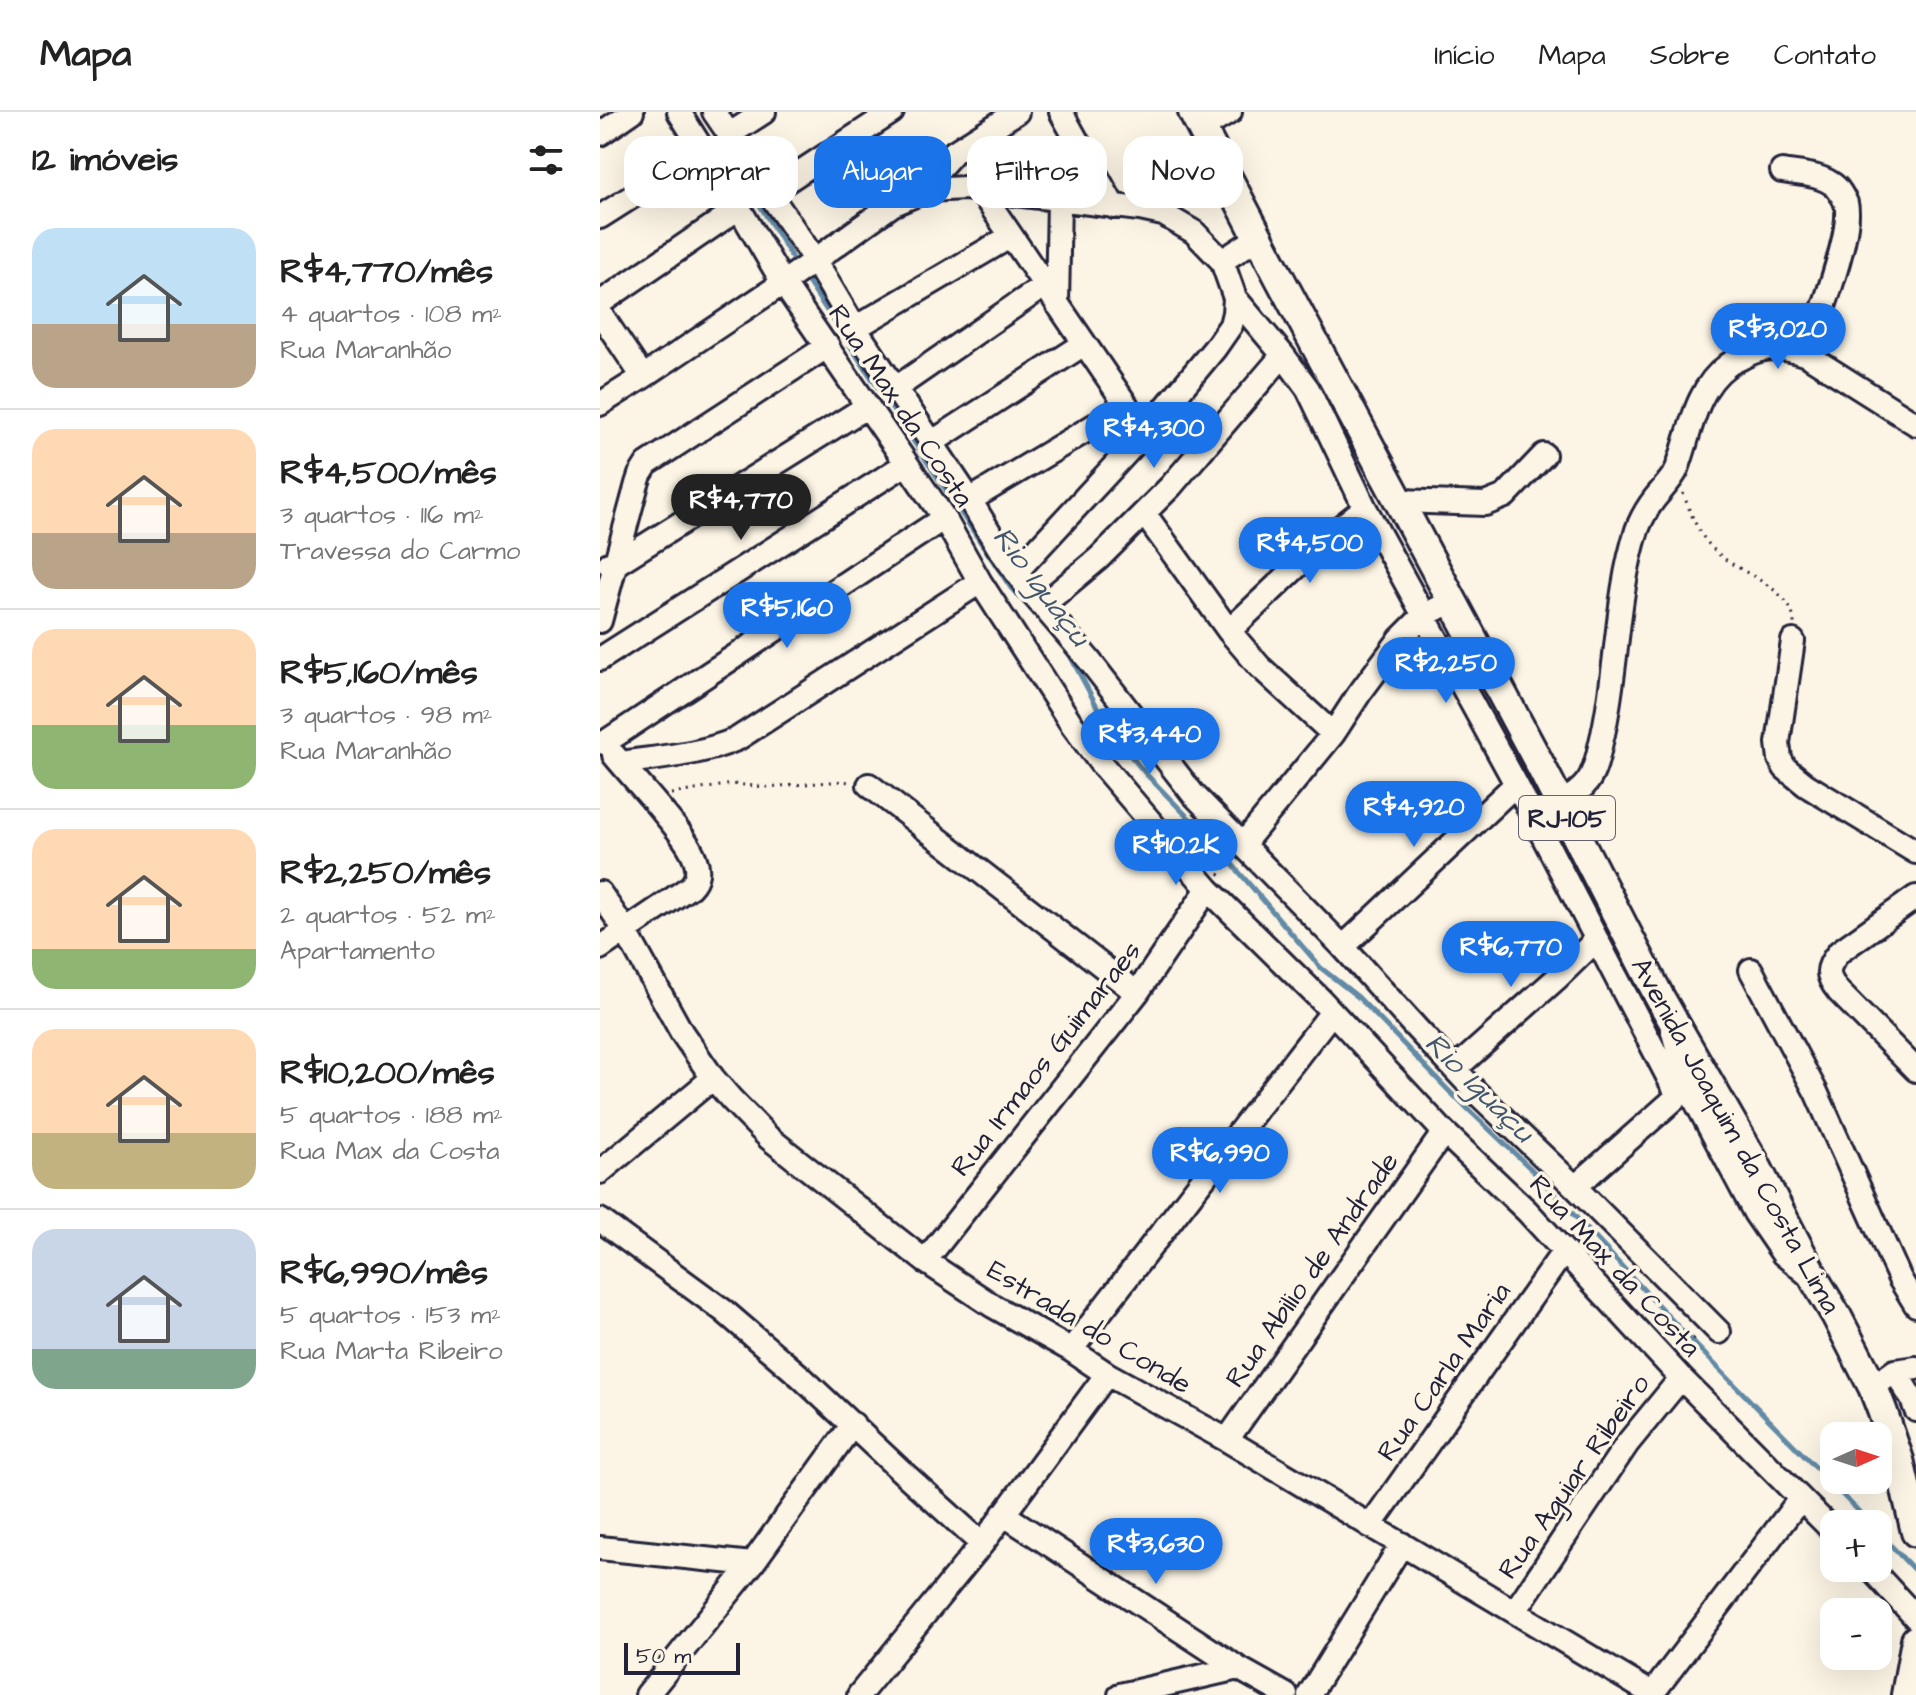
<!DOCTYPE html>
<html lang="pt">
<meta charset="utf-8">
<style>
:root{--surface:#fff;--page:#f2f2f2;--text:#222;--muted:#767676;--line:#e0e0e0;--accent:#1a73e8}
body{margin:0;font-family:"Architects Daughter",sans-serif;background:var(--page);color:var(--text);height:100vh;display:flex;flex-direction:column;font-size:30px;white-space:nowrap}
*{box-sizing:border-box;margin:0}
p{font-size:26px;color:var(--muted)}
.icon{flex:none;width:44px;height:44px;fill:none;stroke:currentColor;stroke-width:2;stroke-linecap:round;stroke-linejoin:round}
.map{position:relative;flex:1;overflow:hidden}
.panel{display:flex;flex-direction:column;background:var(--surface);width:600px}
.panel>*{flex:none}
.hud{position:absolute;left:24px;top:24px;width:760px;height:72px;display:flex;gap:16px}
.needle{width:52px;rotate:87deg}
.buttons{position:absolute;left:1220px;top:1310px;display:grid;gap:16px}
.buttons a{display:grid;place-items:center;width:72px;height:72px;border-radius:16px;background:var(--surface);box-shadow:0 8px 32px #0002;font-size:40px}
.scale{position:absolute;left:24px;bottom:20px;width:116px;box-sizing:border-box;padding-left:8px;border:4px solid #22223b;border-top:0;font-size:22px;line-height:28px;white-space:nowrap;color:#22223b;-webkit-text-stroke:6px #fcf5e5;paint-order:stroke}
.price{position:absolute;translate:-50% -68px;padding:0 18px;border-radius:28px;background:var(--accent);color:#fff;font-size:26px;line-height:52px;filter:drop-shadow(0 2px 4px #0008)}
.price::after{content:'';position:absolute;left:50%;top:48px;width:24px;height:18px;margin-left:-12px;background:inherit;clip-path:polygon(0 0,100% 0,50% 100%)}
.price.on{background:#222;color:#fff}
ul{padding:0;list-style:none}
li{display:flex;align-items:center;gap:24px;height:200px;padding:0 32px}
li+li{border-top:2px solid var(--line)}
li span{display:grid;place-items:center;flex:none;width:224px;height:160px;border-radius:24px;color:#555}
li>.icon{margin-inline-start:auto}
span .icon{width:96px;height:96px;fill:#fffc;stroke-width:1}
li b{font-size:34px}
h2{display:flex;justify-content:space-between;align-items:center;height:96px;padding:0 32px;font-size:34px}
.chip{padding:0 28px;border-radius:24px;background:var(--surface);box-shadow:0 8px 32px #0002;font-size:28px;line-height:72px}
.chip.on{background:var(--accent);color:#fff}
header{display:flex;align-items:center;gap:48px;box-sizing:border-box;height:112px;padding:0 40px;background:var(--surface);border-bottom:2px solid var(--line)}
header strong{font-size:38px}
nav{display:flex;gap:44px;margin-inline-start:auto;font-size:28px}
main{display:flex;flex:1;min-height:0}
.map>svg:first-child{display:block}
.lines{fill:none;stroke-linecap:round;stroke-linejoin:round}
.stream{stroke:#628aa6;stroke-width:5}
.minor-casing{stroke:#22223b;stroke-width:28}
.major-casing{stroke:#22223b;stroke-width:34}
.path{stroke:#22223b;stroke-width:3;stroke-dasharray:2 6;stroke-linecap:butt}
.minor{stroke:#fcf5e5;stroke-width:22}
.major{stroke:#fcf5e5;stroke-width:28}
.labels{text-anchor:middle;stroke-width:7;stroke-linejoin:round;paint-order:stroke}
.shield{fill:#fcf5e5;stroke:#63616e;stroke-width:2}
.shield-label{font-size:26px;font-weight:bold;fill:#22223b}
.street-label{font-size:28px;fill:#22223b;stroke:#fcf5e5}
.water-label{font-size:30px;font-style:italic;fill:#425670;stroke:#fcf5e5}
</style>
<header>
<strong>Mapa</strong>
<nav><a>Início</a><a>Mapa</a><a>Sobre</a><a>Contato</a></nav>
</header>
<main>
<section class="panel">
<h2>12 imóveis<svg class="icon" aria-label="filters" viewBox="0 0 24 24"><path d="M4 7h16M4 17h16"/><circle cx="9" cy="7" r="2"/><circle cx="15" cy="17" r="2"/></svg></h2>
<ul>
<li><span style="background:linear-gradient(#bfe0f5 60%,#b9a48a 0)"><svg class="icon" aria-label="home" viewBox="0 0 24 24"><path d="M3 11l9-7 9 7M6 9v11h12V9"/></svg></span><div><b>R$4,770/mês</b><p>4 quartos · 108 m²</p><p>Rua Maranhão</p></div></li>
<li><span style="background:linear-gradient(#ffd9b3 65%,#b9a48a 0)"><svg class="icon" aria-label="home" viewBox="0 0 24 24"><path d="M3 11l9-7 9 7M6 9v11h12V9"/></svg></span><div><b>R$4,500/mês</b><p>3 quartos · 116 m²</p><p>Travessa do Carmo</p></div></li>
<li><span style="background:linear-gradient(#ffd9b3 60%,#8fb573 0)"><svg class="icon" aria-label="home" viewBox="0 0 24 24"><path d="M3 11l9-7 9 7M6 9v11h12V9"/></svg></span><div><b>R$5,160/mês</b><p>3 quartos · 98 m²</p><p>Rua Maranhão</p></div></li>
<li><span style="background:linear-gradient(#ffd9b3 75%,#8fb573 0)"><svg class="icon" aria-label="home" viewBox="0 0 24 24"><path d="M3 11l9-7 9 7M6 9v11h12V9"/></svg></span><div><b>R$2,250/mês</b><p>2 quartos · 52 m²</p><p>Apartamento</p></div></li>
<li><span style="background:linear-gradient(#ffd9b3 65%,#c2b280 0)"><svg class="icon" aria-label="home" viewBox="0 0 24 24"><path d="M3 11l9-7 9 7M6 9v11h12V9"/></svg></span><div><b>R$10,200/mês</b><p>5 quartos · 188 m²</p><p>Rua Max da Costa</p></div></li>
<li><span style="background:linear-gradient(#c9d6e8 75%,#7fa58c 0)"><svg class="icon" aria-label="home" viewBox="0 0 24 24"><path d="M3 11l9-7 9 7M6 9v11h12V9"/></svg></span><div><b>R$6,990/mês</b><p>5 quartos · 153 m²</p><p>Rua Marta Ribeiro</p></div></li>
</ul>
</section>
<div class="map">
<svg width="1316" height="1583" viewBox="0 0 1316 1583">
<rect width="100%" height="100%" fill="#fcf5e5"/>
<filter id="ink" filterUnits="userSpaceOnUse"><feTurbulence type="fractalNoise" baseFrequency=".0125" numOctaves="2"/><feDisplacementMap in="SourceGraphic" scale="16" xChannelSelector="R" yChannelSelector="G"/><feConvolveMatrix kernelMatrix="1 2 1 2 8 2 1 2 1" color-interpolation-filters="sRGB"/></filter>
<g filter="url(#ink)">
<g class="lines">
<path class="stream" d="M111,14L196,152
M204,164L411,476L441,508
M466,536L510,619L545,661L621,739L721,856L758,885L850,980L930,1056L1084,1221L1271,1412
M1278,1420L1316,1460"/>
<g class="minor-casing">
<path id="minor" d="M79,0L139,96L183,171L344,406L380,470L471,611L502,653L608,777L720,887L844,1020L927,1099L1081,1266L1234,1420
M114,0L214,147L255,216L370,388L399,436L430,479L489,548L593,682L743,835L817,917L877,981L975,1075L1119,1220
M461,0L514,95
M603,16L630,0
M0,22L32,0
M130,22L164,0
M1182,59C1200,62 1222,62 1236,75C1239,78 1244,87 1246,91C1254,119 1217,213 1207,243
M327,78L338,58L354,40L417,0
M380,78L527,294L543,323
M170,80L292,0
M0,105L104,39
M622,149L659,125
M635,186L683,243L708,277L765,396L916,672L1078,984
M0,191L139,96
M457,192L459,88
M0,201L43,265
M255,216L411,124
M296,276L445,173
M0,292L43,265L183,171L292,93L327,78L365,76L540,97L563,102L594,120L622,149L635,186L634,201L631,213L615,236L543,323L416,460
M331,331L484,232
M370,388L527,294
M800,389L885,392L905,384L944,343
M544,401L629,519L659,554L733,622
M9,452L14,453L266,295
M443,493L499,446L571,374L683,243
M0,509L37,372L40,363L47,352L228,234
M629,519L729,424L765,396
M1193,529L1178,631L1180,647L1185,656L1206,673L1316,740
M0,547L306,352
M4,631L344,406
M21,651C60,645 100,643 137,627L380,470
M269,673L537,881
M960,692C970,686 981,679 988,669C997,656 999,637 1003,622C1018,555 1016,484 1037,418C1041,407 1048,395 1055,386C1062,377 1072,368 1077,357C1090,323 1095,277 1127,254C1131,250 1138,248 1143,245C1167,232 1182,235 1207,243L1316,312
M644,731L733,622L759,582L800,527L823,504L852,489
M0,781L25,818L82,921L113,966L131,987L169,1026L325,1149L393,1194L471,1238L507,1262L627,1328L1054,1583
M1316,785L1239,840C1225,857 1226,864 1239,880L1316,958
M743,835L916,672
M0,836L90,775C98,767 99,757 95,747C90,733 80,721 71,710C53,687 33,666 14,643
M1151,858L1216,980L1300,1167L1316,1193
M1073,920L1088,975L1155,1101L1183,1142L1211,1165
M855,957L957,866L996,828
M0,1060L113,966
M975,1075L1087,976
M0,1108L124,1199L201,1265L299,1357L382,1432
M325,1149L537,881L608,777
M471,1238L732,900
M1295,1259L1312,1287L1316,1298
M1273,1275L1295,1259L1316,1256
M627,1328L844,1020
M403,1402L638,1556L686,1583
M770,1414L964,1139
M0,1436L152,1452
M1270,1456L1316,1506
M915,1499L1027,1332L1081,1266
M1052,1582L1200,1387
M47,1583L152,1452L253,1312
M259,1583L382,1432L507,1262
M520,1583L638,1556
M709,1583L802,1432"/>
</g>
<g class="major-casing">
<path id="major" d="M593,0L679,165L937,647L1060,886L1154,1050L1215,1168L1236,1203L1273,1275L1282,1298L1299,1348L1316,1420
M1306,1583L1316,1528"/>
</g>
<path class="path" d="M1083,381C1093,407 1099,426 1121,444C1144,463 1195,478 1194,513
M71,682L132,672L167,675L243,669L250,670
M619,763L631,747
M1081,1238L1096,1224"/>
<use href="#minor" class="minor"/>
<use href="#major" class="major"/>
</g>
</g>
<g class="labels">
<rect class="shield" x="919" y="684" width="96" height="44" rx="6"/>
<g class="shield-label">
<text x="967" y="715">RJ-105</text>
</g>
<g class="street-label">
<text transform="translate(302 293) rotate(56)" y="10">Rua Max da Costa</text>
<text transform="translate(445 946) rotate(-52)" y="10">Rua Irmaos Guimaraes</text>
<text transform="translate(1137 1023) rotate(61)" y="10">Avenida Joaquim da Costa Lima</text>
<text transform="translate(1016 1153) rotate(47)" y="10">Rua Max da Costa</text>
<text transform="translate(711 1157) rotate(-55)" y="10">Rua Abilio de Andrade</text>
<text transform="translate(490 1214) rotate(31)" y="10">Estrada do Conde</text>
<text transform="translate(843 1259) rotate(-55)" y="10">Rua Carla Maria</text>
<text transform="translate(973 1364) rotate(-55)" y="10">Rua Aguiar Ribeiro</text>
</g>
<g class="water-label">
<text transform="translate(442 474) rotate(53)" y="10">Rio Iguaçu</text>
<text transform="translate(880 975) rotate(45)" y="10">Rio Iguaçu</text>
</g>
</g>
</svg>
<div class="buttons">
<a><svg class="needle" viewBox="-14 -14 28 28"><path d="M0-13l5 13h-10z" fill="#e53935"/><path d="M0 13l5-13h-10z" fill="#767676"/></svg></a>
<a>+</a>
<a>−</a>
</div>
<div class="scale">50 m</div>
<b class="price" style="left:1178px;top:259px">R$3,020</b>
<b class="price" style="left:554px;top:358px">R$4,300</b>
<b class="price on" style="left:141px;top:430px">R$4,770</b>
<b class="price" style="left:710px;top:473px">R$4,500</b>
<b class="price" style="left:187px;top:538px">R$5,160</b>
<b class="price" style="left:846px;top:593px">R$2,250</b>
<b class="price" style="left:550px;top:664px">R$3,440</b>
<b class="price" style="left:814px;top:737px">R$4,920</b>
<b class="price" style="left:576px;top:775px">R$10.2K</b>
<b class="price" style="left:911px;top:877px">R$6,770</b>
<b class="price" style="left:620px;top:1083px">R$6,990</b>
<b class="price" style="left:556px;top:1474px">R$3,630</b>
<div class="hud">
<a class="chip">Comprar</a>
<a class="chip on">Alugar</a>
<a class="chip">Filtros</a>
<a class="chip">Novo</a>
</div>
</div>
</main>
